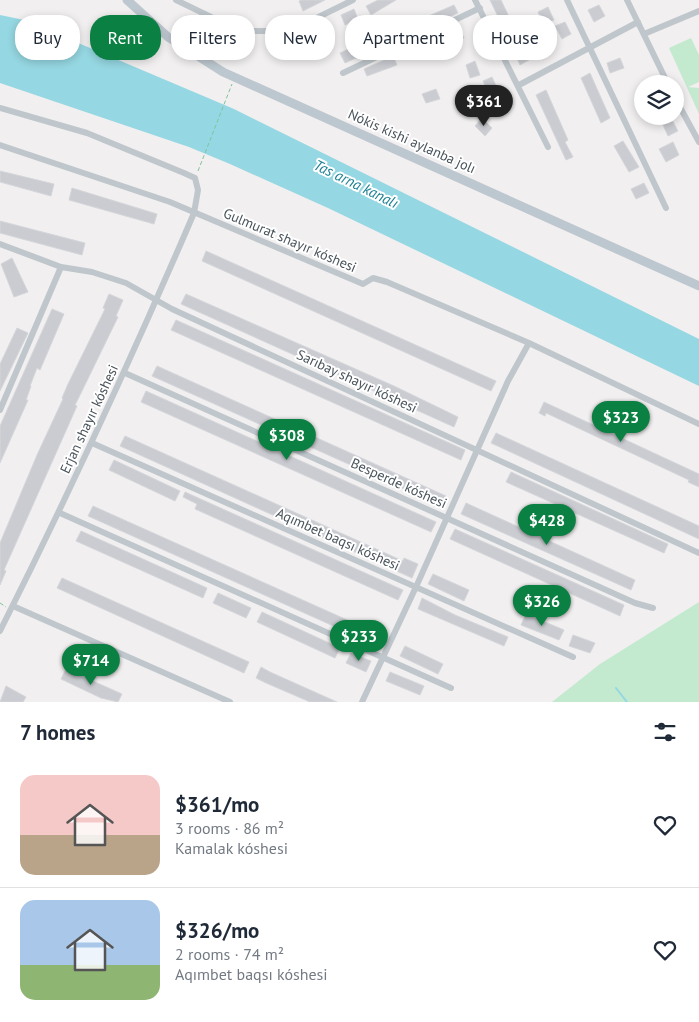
<!DOCTYPE html>
<meta charset="utf-8">
<style>
:root{--surface:#fff;--page:#f6f6f7;--text:#1f2937;--muted:#747a83;--line:#e0e1e3;--accent:#0b8043}
body{margin:0;font-family:"PT Sans",sans-serif;background:var(--page);color:var(--text);height:100vh;display:flex;flex-direction:column;font-size:19px;white-space:nowrap}
*{box-sizing:border-box;margin:0}
p{font-size:16px;color:var(--muted)}
.icon{flex:none;width:28px;height:28px;fill:none;stroke:currentColor;stroke-width:2;stroke-linecap:round;stroke-linejoin:round}
.map{position:relative;height:702px;overflow:hidden}
.panel{display:flex;flex-direction:column;background:var(--surface);flex:1}
.panel>*{flex:none}
.banner{position:absolute;left:15px;top:15px;width:670px;height:45px;display:flex;gap:10px}
.controls{position:absolute;left:634px;top:75px;display:grid;gap:10px}
.controls a{display:grid;place-items:center;width:50px;height:50px;border-radius:50%;background:var(--surface);box-shadow:0 2px 8px #0003;font-size:25px}
.price{position:absolute;translate:-50% -42px;padding:0 11px;border-radius:18px;background:var(--accent);color:#fff;font-size:16px;line-height:32px;filter:drop-shadow(0 1px 2px #0008)}
.price::after{content:'';position:absolute;left:50%;top:30px;width:15px;height:11px;margin-left:-8px;background:inherit;clip-path:polygon(0 0,100% 0,50% 100%)}
.price.selected{background:#222;color:#fff}
ul{padding:0;list-style:none}
li{display:flex;align-items:center;gap:15px;height:125px;padding:0 20px}
li+li{border-top:1px solid var(--line)}
li span{display:grid;place-items:center;flex:none;width:140px;height:100px;border-radius:15px;color:#555}
li>.icon{margin-inline-start:auto}
span .icon{width:60px;height:60px;fill:#fffc;stroke-width:1}
li b{font-size:21px}
h2{display:flex;justify-content:space-between;align-items:center;height:60px;padding:0 20px;font-size:21px}
.tag{padding:0 18px;border-radius:20px;background:var(--surface);box-shadow:0 2px 8px #0003;font-size:18px;line-height:45px}
.tag.selected{background:var(--accent);color:#fff}
.map>svg:first-child{display:block}
.green{fill:#c3eacf}
.water{fill:#95d7e2}
.lines{fill:none;stroke-linecap:round;stroke-linejoin:round}
.stream{stroke:#95d7e2;stroke-width:2}
.building{fill:#caccd1;stroke:#d4d6da}
.path{stroke:#7fc49d;stroke-width:1;stroke-dasharray:4 2.5;stroke-linecap:butt}
.minor{stroke:#bfc7cc;stroke-width:6}
.secondary{stroke:#bdc7cf;stroke-width:9}
.labels{text-anchor:middle;stroke-width:4;stroke-linejoin:round;paint-order:stroke}
.street-label{font-size:14px;fill:#49535a;stroke:#fff}
.water-label{font-size:15px;font-style:italic;fill:#1c8193;stroke:#fff}
</style>
<div class="map">
<svg width="699" height="702" viewBox="0 0 699 702">
<rect width="100%" height="100%" fill="#f1efef"/>
<path class="green" d="M691,38L699,55V82L688,87L699,88V114L669,48Z
M699,602V702H552L600,664Z"/>
<path class="water" d="M0,15L24,20L234,109L699,339V386L328,208L230,164L189,147L0,83Z"/>
<g class="lines">
<path class="stream" d="M616,688L627,702"/>
</g>
<path class="building" d="M302,0H325L303,11L299,1Z
M378,0H396L371,15L366,6Z
M490,0H501L512,23L503,27Z
M454,5L458,13L398,41L394,31Z
M599,5L605,16L594,22L588,10Z
M548,7L554,20L544,25L538,12Z
M354,9L358,19L345,25L341,15Z
M565,22L571,34L562,39L555,26Z
M459,28L464,38L416,58L411,49Z
M324,29L329,38L316,45L311,35Z
M521,33L525,43L522,45L529,60L520,65L508,39Z
M353,47L358,57L345,63L340,53Z
M393,56L397,65L367,76L364,69Z
M620,58L624,68L610,73L607,63Z
M475,61L480,75L470,78L466,65Z
M590,73L610,118L601,123L581,78Z
M492,77L498,90L489,94L483,81Z
M436,89L440,99L426,103L422,94Z
M546,90L568,140L565,142L573,157L566,160L536,95Z
M659,116L671,118L678,131L668,136Z
M482,118L492,128L485,136L475,126Z
M623,141L639,167L629,172L614,146Z
M673,142L679,155L666,162L659,149Z
M0,171L54,184L51,196L0,182Z
M644,183L649,193L636,199L631,189Z
M72,188L157,214L154,224L69,200Z
M0,221L85,243L82,255L0,233Z
M206,251L496,381L491,391L202,261Z
M12,258L28,292L14,297L1,264Z
M109,294L123,300L116,316L118,317L82,391L75,405L77,406L4,570L6,571L0,585V543L37,455L63,399L62,398L68,384L105,309L103,308Z
M186,294L394,386L458,417L454,427L181,304Z
M52,309L64,314L40,370L37,368L30,386H31L26,400H28L0,463V426Z
M176,320L465,450L461,460L171,330Z
M17,328L28,333L0,391V364Z
M157,366L446,496L442,506L152,376Z
M146,391L436,522L431,532L141,402Z
M544,402L699,474V487L688,482L689,480L546,413L545,416L539,413Z
M496,433L699,526V539L491,443Z
M125,436L403,561L404,558L418,564L412,578L120,446Z
M114,460L180,491L175,501L109,470Z
M511,472L668,544L664,553L506,482Z
M185,492L403,590L398,600L195,509L197,504L183,497Z
M466,503L635,580L631,590L461,514Z
M93,506L383,636L378,646L88,516Z
M455,529L624,605L620,616L450,539Z
M81,531L207,588L203,598L76,541Z
M433,574L469,590L464,601L428,584Z
M62,578L249,662L244,673L57,588Z
M218,593L251,608L246,618L213,603Z
M422,598L455,615L508,637L504,646L418,609Z
M262,612L340,648L335,658L257,622Z
M526,614L564,630L559,640L521,625Z
M573,635L595,643L590,653L569,646Z
M405,646L443,664L438,674L400,656Z
M351,653L371,661L366,672L346,663Z
M261,667L270,672L337,702H310L266,683L256,678Z
M66,669L122,694L118,702L101,698L61,679Z
M390,672L424,686L420,695L386,681Z
M6,686L26,697L23,702H0Z"/>
<g class="lines">
<path class="path" d="M198,171L232,84
M0,603L6,607"/>
<path class="minor" d="M176,0L240,31H290L353,0
M475,0L548,147
M567,0L666,208
M627,0L668,84
M644,34L699,11
M343,73L480,8
M519,85L638,22
M675,98L699,142
M0,108L87,133L184,173L195,178L198,190L194,213C133,355 69,494 0,631
M0,145L170,202L363,284L373,278L387,282L529,343L699,424
M0,244L61,267L92,272L126,283L172,309L699,553
M125,373L635,603L653,608
M0,410L61,267
M92,443L573,657
M60,513L451,688
M13,606L230,702
M362,702L416,587L508,381L529,343"/>
<path class="secondary" d="M127,0L168,37L223,72L699,286"/>
</g>
<g class="labels">
<g class="street-label">
<text transform="translate(412 141) rotate(24)" y="5">Nókis kishi aylanba jolı</text>
<text transform="translate(290 240) rotate(23)" y="5">Gulmurat shayır kóshesi</text>
<text transform="translate(357 381) rotate(25)" y="5">Sarıbay shayır kóshesi</text>
<text transform="translate(89 419) rotate(-65)" y="5">Erjan shayır kóshesi</text>
<text transform="translate(399 483) rotate(24)" y="5">Besperde kóshesi</text>
<text transform="translate(338 539) rotate(24)" y="5">Aqımbet baqsı kóshesi</text>
</g>
<g class="water-label">
<text transform="translate(356 184) rotate(26)" y="5">Tas arna kanalı</text>
</g>
</g>
</svg>
<div class="controls">
<a><svg class="icon" aria-label="layers" viewBox="0 0 24 24"><path d="M12 4l9 5-9 5-9-5zM3 14l9 5 9-5"/></svg></a>
</div>
<b class="price selected" style="left:484px;top:127px">$361</b>
<b class="price" style="left:621px;top:443px">$323</b>
<b class="price" style="left:287px;top:461px">$308</b>
<b class="price" style="left:547px;top:546px">$428</b>
<b class="price" style="left:542px;top:627px">$326</b>
<b class="price" style="left:359px;top:662px">$233</b>
<b class="price" style="left:91px;top:686px">$714</b>
<div class="banner">
<a class="tag">Buy</a>
<a class="tag selected">Rent</a>
<a class="tag">Filters</a>
<a class="tag">New</a>
<a class="tag">Apartment</a>
<a class="tag">House</a>
</div>
</div>
<section class="panel">
<h2>7 homes<svg class="icon" aria-label="filters" viewBox="0 0 24 24"><path d="M4 7h16M4 17h16"/><circle cx="9" cy="7" r="2"/><circle cx="15" cy="17" r="2"/></svg></h2>
<ul>
<li><span style="background:linear-gradient(#f6c9c9 60%,#b9a48a 0)"><svg class="icon" aria-label="home" viewBox="0 0 24 24"><path d="M3 11l9-7 9 7M6 9v11h12V9"/></svg></span><div><b>$361/mo</b><p>3 rooms · 86 m²</p><p>Kamalak kóshesi</p></div><svg class="icon" aria-label="heart" viewBox="0 0 24 24"><path d="M12 20l-8-8c-3-5 5-10 8-4 3-6 11-1 8 4z"/></svg></li>
<li><span style="background:linear-gradient(#a9c7e8 65%,#8fb573 0)"><svg class="icon" aria-label="home" viewBox="0 0 24 24"><path d="M3 11l9-7 9 7M6 9v11h12V9"/></svg></span><div><b>$326/mo</b><p>2 rooms · 74 m²</p><p>Aqımbet baqsı kóshesi</p></div><svg class="icon" aria-label="heart" viewBox="0 0 24 24"><path d="M12 20l-8-8c-3-5 5-10 8-4 3-6 11-1 8 4z"/></svg></li>
</ul>
</section>
